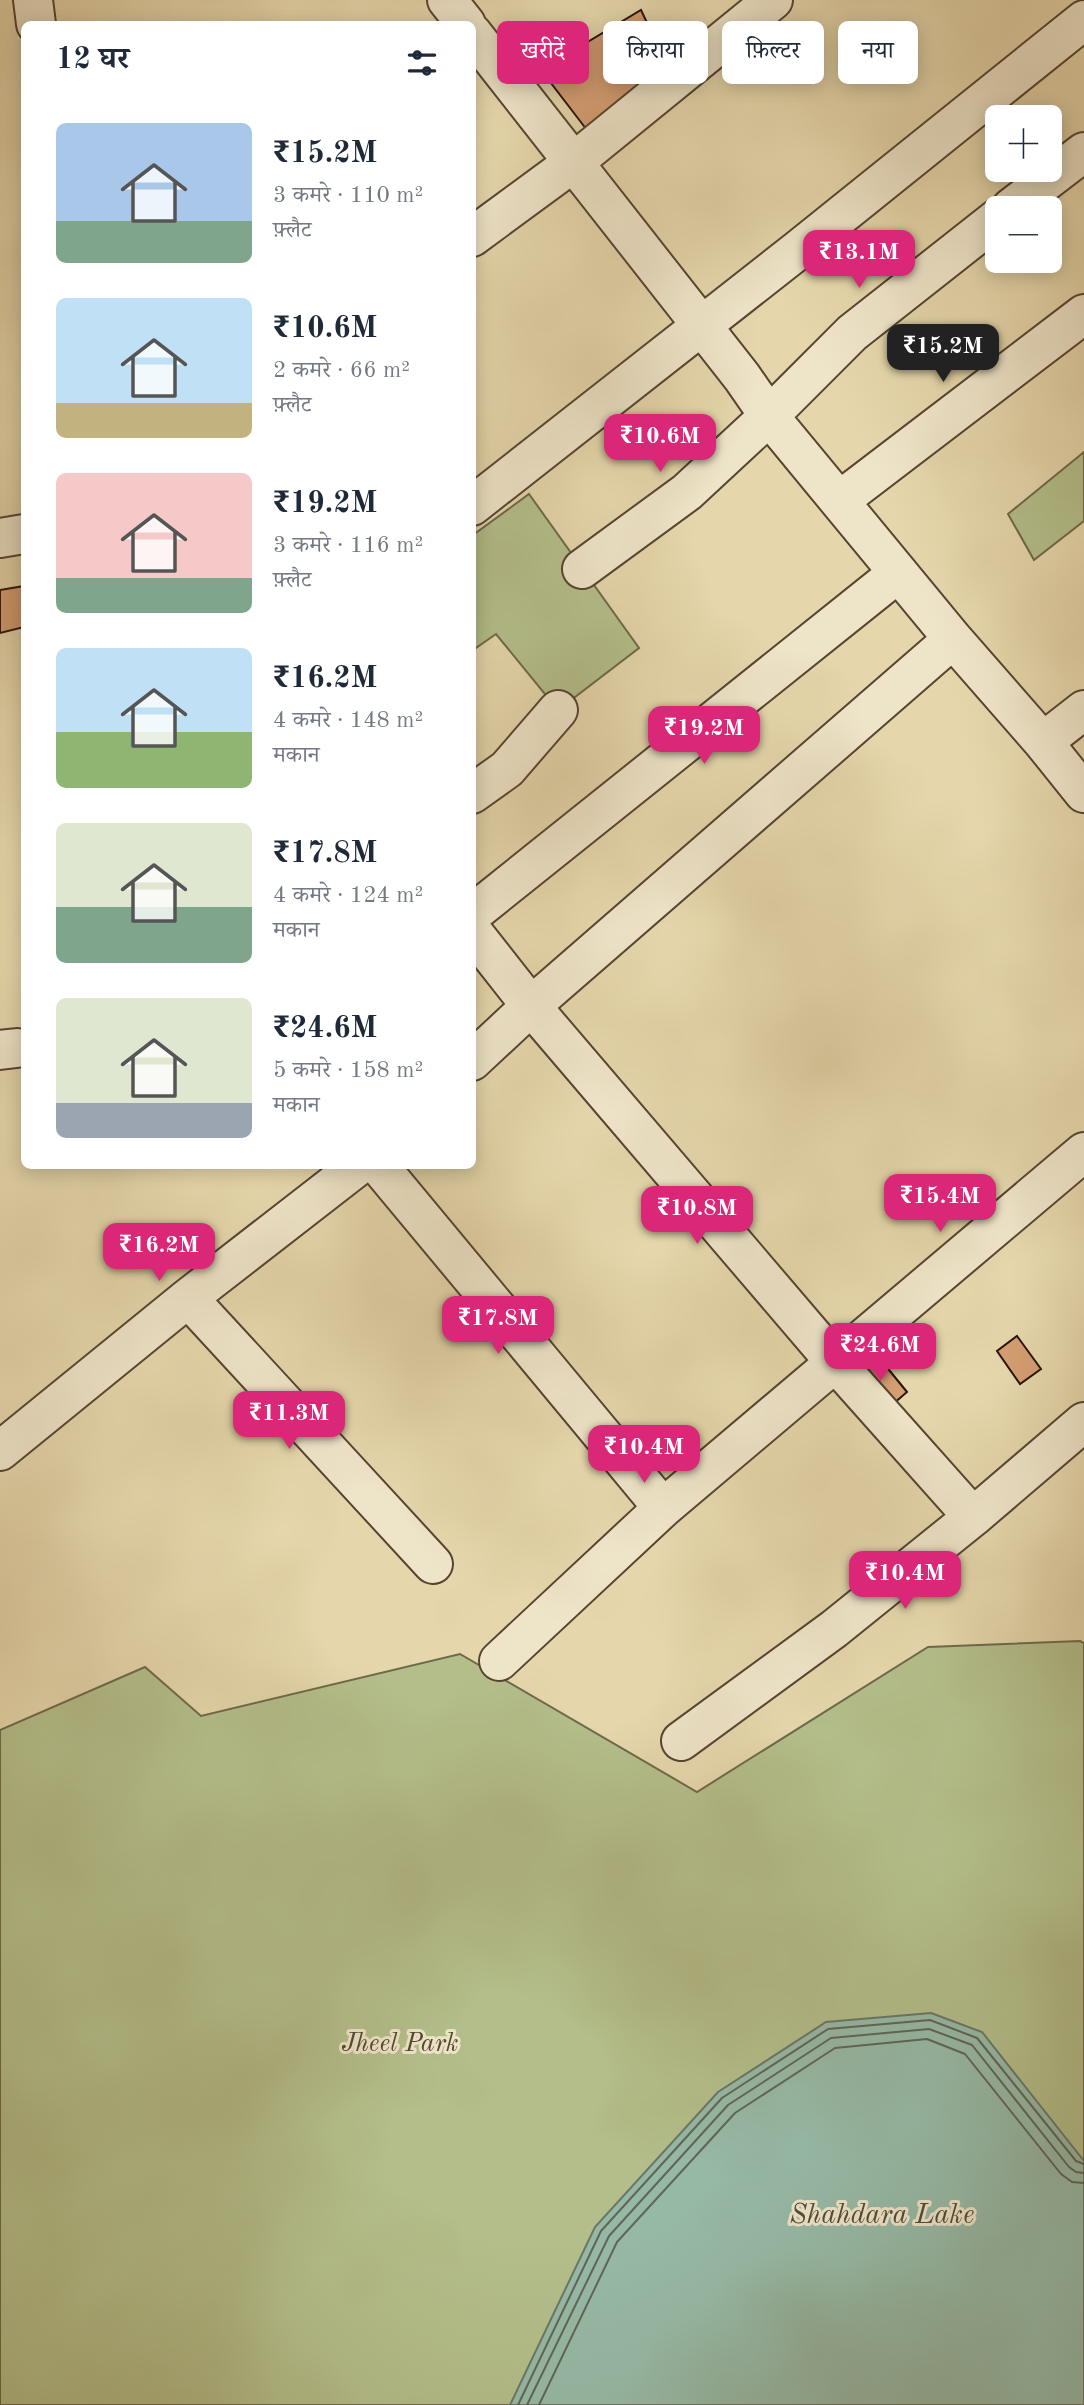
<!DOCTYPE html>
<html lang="hi">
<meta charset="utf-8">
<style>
:root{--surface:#fff;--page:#f6f6f7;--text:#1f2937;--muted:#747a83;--accent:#db2777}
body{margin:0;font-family:"Old Standard TT","Noto Serif Devanagari",serif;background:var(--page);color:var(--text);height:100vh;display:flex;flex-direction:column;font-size:26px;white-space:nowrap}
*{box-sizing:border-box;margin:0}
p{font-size:23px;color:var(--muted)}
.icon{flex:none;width:38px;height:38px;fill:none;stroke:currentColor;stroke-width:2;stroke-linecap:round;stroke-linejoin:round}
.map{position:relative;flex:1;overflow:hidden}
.panel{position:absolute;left:21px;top:21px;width:455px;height:1148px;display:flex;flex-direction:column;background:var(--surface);border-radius:10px;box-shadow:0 4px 18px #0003}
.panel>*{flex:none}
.top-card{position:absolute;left:497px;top:21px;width:481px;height:63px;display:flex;gap:14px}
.buttons{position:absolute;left:985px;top:105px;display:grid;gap:14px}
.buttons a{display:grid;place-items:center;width:77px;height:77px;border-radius:10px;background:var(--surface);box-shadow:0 4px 18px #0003;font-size:35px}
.price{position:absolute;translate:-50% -60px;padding:0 16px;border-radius:14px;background:var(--accent);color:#fff;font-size:23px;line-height:46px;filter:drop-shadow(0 2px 4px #0008)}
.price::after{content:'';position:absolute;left:50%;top:42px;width:21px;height:16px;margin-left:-10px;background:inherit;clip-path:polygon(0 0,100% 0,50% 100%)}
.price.selected{background:#222;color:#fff}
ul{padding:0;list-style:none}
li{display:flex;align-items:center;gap:21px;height:175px;padding:0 35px}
li span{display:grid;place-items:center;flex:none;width:196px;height:140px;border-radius:10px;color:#555}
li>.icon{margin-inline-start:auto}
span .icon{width:84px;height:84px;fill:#fffc;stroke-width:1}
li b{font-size:30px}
h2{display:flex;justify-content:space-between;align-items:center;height:84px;padding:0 35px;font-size:30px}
.pill{padding:0 24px;border-radius:10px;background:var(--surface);box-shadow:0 4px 18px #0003;font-size:24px;line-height:63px}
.pill.selected{background:var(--accent);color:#fff}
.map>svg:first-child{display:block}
.green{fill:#b3be8a;stroke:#6e6949;stroke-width:2}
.water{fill:#96b9a6;stroke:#6a7767;stroke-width:2}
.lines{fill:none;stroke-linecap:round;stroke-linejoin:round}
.shore{stroke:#5f6657;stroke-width:2}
.building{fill:#d59e73;stroke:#281408;stroke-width:2}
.minor-casing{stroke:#574431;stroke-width:42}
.minor{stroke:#eee4c8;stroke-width:38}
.labels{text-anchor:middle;stroke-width:6;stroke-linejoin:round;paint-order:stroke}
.park-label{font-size:26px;font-style:italic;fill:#52472f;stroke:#eee4c8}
.water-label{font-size:28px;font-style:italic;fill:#4e4e3f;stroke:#eee4c8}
</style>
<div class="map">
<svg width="1084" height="2405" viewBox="0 0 1084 2405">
<rect width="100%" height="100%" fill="#e5d6ab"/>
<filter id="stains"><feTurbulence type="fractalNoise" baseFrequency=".00286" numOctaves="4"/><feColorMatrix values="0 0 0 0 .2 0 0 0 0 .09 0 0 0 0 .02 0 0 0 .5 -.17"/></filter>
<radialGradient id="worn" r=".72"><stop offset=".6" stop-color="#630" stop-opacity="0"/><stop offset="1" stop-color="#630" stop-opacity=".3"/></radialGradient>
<path class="green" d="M1084,452V521L1034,560L1008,514Z
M529,494L639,648L558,710L496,634L473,650V535Z
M1080,1641L1084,1643V2405H0V1730L145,1667L201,1716L460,1654L697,1792L928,1647Z"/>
<path class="water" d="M931,2013L982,2032L1084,2161V2405H510L595,2227L718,2092L826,2022Z"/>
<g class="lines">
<path class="shore" d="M518,2405L601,2231L722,2098L828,2029L930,2020L977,2038L1076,2161L1084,2164
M527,2405L609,2236L728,2105L831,2038L929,2029L972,2045L1069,2167L1076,2172L1084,2173
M539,2405L617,2242L735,2113L835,2048L927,2039L965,2054L1061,2174L1072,2182L1084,2183"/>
</g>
<path class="building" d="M641,10L673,78L590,134L541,70Z
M24,586V627L0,633V590Z
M1017,1336L1041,1369L1020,1384L997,1351Z
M876,1354L907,1392L885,1411L853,1374Z"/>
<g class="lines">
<g class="minor-casing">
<path id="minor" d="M33,0L36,24
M447,0L466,24
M472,33L742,377L769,416L953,639L1043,742L1084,793
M1011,208L1084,152
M472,237L574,162L773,0
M839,501L1084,314
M472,506L798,250L1084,20
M0,538L24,534
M582,569L687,492L769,416L852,333L998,218
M1043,742L1084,710
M472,794L507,769L558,710
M472,914L898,573
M472,931L531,1006L835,1362L973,1517
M0,1050L17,1048
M472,1061L531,1006L953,639
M379,1166L663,1508
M188,1298L433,1564
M0,1451L188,1298L358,1166
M499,1661L663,1508L1084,1152
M681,1741L834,1629L973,1517L1084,1422"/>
</g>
<use href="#minor" class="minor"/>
</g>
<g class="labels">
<g class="park-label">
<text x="400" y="2051">Jheel Park</text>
</g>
<g class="water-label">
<text x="882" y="2223">Shahdara Lake</text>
</g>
</g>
<rect width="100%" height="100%" filter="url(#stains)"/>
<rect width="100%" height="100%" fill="url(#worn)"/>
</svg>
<div class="buttons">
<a>+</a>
<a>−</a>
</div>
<b class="price" style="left:859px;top:290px">₹13.1M</b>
<b class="price selected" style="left:943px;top:384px">₹15.2M</b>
<b class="price" style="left:660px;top:474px">₹10.6M</b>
<b class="price" style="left:704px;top:766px">₹19.2M</b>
<b class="price" style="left:940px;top:1234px">₹15.4M</b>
<b class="price" style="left:697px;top:1246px">₹10.8M</b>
<b class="price" style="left:159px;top:1283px">₹16.2M</b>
<b class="price" style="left:498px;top:1356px">₹17.8M</b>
<b class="price" style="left:880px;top:1383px">₹24.6M</b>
<b class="price" style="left:289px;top:1451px">₹11.3M</b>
<b class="price" style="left:644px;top:1485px">₹10.4M</b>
<b class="price" style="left:905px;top:1611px">₹10.4M</b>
<div class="top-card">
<a class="pill selected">खरीदें</a>
<a class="pill">किराया</a>
<a class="pill">फ़िल्टर</a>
<a class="pill">नया</a>
</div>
<section class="panel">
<h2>12 घर<svg class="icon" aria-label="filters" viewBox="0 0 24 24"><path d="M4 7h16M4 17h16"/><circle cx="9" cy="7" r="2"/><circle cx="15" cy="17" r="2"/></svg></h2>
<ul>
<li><span style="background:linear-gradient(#a9c7e8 70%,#7fa58c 0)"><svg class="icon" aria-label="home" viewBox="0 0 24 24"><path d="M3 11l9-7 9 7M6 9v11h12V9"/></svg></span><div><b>₹15.2M</b><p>3 कमरे · 110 m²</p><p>फ़्लैट</p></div></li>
<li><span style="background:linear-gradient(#bfe0f5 75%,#c2b280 0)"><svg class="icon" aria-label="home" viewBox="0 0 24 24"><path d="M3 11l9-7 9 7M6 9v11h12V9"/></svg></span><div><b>₹10.6M</b><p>2 कमरे · 66 m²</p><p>फ़्लैट</p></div></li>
<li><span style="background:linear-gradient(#f6c9c9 75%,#7fa58c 0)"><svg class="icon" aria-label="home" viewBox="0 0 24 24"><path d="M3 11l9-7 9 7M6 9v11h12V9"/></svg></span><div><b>₹19.2M</b><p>3 कमरे · 116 m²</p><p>फ़्लैट</p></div></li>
<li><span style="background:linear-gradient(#bfe0f5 60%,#8fb573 0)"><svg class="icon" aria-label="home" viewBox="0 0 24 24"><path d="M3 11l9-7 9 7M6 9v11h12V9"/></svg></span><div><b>₹16.2M</b><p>4 कमरे · 148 m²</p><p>मकान</p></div></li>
<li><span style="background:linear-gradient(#dfe7d0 60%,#7fa58c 0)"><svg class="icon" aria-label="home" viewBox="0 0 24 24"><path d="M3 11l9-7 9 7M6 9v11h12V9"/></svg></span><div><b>₹17.8M</b><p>4 कमरे · 124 m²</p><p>मकान</p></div></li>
<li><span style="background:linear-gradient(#dfe7d0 75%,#9aa5b1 0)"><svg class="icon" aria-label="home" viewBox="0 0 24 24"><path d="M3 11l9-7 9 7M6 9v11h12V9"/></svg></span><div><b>₹24.6M</b><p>5 कमरे · 158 m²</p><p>मकान</p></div></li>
</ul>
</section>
</div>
